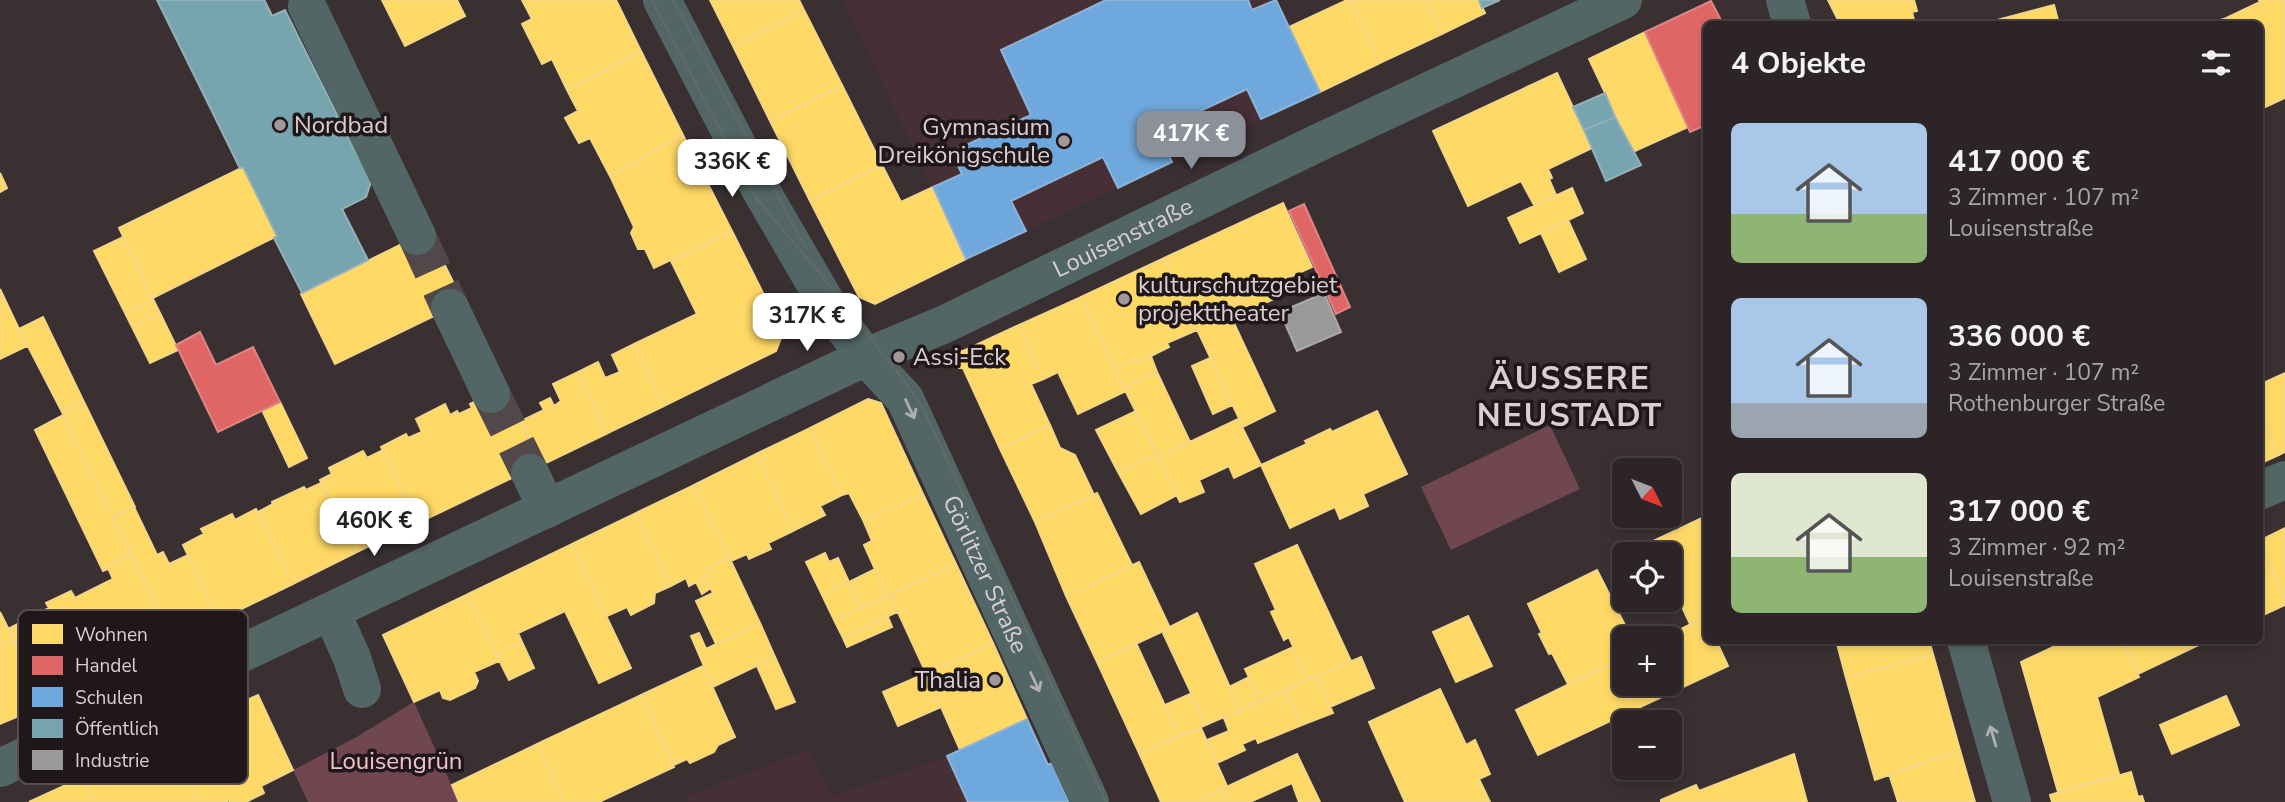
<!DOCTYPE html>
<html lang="de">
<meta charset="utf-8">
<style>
:root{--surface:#2c2426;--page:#383032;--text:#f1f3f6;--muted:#a6a4a7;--line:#484143;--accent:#8c9099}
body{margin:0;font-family:"Nunito Sans",sans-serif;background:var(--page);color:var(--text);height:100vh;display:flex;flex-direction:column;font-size:26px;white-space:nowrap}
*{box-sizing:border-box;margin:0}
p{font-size:23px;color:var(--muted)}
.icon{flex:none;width:38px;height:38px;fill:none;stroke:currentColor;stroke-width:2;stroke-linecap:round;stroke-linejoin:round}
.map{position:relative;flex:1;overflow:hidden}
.drawer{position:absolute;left:1703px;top:21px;width:560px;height:623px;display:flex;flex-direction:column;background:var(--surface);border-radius:10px;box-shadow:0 4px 10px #0003,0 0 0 2px var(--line)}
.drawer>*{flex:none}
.needle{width:46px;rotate:132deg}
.controls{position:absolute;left:1612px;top:458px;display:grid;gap:14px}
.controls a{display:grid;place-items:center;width:70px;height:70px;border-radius:10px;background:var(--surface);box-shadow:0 4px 10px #0003,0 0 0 2px var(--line);font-size:35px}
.price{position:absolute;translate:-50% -60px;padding:0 16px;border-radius:14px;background:#fff;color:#222;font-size:23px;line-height:46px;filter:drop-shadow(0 2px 4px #0008)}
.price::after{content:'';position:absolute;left:50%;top:42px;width:21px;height:16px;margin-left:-10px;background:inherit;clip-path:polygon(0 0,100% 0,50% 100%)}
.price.selected{background:var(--accent);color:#fff}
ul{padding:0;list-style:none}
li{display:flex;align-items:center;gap:21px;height:175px;padding:0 28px}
li span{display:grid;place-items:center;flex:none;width:196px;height:140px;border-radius:10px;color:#555}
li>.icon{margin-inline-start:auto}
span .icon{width:84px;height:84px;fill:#fffc;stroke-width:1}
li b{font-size:30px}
h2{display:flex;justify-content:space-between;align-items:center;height:84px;padding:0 28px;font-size:30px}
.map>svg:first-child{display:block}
.built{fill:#462f35}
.green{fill:#704651}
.homes{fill:#ffd966;stroke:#f4d686;stroke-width:2}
.shops{fill:#e06666;stroke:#de8586;stroke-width:2}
.schools{fill:#6fa8dc;stroke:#8fb3d8;stroke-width:2}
.public{fill:#76a5af;stroke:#94b1b9;stroke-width:2}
.industry{fill:#999;stroke:#aca9aa;stroke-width:2}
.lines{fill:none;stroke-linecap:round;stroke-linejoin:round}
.minor-tunnel{stroke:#52484a;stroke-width:38;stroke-dasharray:38 19;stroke-linecap:butt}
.minor{stroke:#526765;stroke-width:38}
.tram{stroke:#636a69;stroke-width:2}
.oneway{stroke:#b1afb0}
.poi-dot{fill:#a29799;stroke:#1f1719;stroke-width:2.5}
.labels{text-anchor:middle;stroke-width:7;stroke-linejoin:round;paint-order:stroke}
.poi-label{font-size:24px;fill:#daced0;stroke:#1f1719;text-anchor:start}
.street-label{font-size:24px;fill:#daced0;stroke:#1f1719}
.park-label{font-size:24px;fill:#f1c2cc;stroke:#1f1719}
.district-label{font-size:32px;font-weight:bold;letter-spacing:2px;fill:#daced0;stroke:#1f1719}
.key{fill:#1f1719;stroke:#574e50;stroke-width:2}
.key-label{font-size:19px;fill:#daced0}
</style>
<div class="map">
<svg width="2285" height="802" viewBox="0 0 2285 802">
<rect width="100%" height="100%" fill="#3a3032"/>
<path class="built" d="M843,0H1276L1320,92L966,259Z
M1027,719L1048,765L1069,802H688L685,797L809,749L832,797L947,756Z"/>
<path class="green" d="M1550,425L1580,489L1451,550L1421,487Z
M414,702L459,802H308L293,770L353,739Z"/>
<path class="homes" d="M245,0H264L274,20L216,49L202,21Z
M382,0H457L465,16L405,46Z
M522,0H616L641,51L567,90L552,59L542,64L522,24L532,19Z
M710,0H799L804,10L733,46Z
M1347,0H1351L1380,63L1320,92L1289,27Z
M1351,0H1426L1442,34L1380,63Z
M1426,0H1479L1485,13L1442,34Z
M1828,0H1914L1917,11L1912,12L1915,24H1851L1850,23L1840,24Z
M2259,0H2285V98L2259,110V24H2226L2224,19L2260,2Z
M2054,5L2059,24H1982Z
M804,10L842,85L770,121L733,46Z
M2224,19L2226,24H2206Z
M1645,32L1688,127L1633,152L1589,59Z
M641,51L683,135L610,176L590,138L579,143L565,118L578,111L567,90Z
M273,59L326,166L318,181L264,209L243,167L240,168L204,94Z
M1557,73L1592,148L1548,169L1552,178L1549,179L1556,195L1534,205L1521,181L1468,206L1433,131Z
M842,85L882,165L810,201L770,121Z
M683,135L732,231L654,268L645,249H638L631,233L634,227L610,176Z
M882,165L901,202L933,187L966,259L875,304L859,297L810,201Z
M243,167L277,236L153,298L119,228Z
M0,173L7,188L0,192Z
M1572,188L1583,213L1520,243L1508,218Z
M1283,203L1312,267L1193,321L1164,258Z
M1568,220L1586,259L1559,272L1541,233Z
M428,231L463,302L335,364L301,294Z
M732,231L783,333L776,351L664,406L634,344L697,314L671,261Z
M123,237L153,299L125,313L94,251Z
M1164,258L1197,330L1167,343L1169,347L1151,356L1137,362L1135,359L1115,369L1081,297Z
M1268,287L1274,299L1247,311L1246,309L1230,316L1226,306Z
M0,289L27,346L0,359Z
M1081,297L1126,391L1078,414L1058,372L1044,379L1019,325Z
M153,299L160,313L132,327L125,313Z
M1226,306L1275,411L1243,427L1193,321Z
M160,313L178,350L150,363L132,327Z
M43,317L84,402L62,412L19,329Z
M1019,325L1044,379L1031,384L1050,425L1000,449L963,368H959L960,351H963Z
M634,344L664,406L608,433L578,372L598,362L605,378L620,372L612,355Z
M1151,356L1157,372L1124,388L1115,369L1135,359L1137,362Z
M1210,358L1232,405L1213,414L1192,366Z
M578,372L608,433L542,465L521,421L544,410L540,403L550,398L554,406L561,401L553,384Z
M1157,372L1190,442L1158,457L1124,388Z
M2285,373V452L2279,455L2259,413V385Z
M504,388L543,467L516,476L418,523L381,447L406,434L408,438L422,432L416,419L445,404L450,415L457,411L459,414L472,408L470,404Z
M868,399L881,403L923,494L863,520L849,493L842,495L810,428Z
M84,402L135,507L113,517L62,412Z
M280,402L307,458L289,467L262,410Z
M1136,411L1157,453L1118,472L1096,430Z
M1377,411L1407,474L1363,494L1368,506L1340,519L1335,507L1290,528L1261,465L1307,444L1305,441L1330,429L1332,432Z
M2259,413L2279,455L2259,464Z
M63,415L132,554L107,566L108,569L103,571L35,430Z
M1238,419L1261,465L1234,478L1229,466L1199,480L1204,492L1180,502L1158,457Z
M1050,425L1060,448L1075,455L1094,495L1035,522L1000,449Z
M810,428L842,495L820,506L825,515L793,531L756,454Z
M383,450L418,523L355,553L320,480L332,474L329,468L363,451L367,458Z
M1157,453L1177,495L1141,514L1118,472Z
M756,454L793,531L768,543L771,549L749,559L747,554L731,561L694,485Z
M321,483L355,553L293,584L258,512L273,504L272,502L304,487L306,490Z
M694,485L729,557L706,569L709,575L689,586L686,578L671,586L636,513Z
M1097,493L1132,565L1066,596L1035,522Z
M923,494L956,564L887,596L864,545L872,541L863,520Z
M134,507L157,555L163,552L169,564L188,555L219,620L174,642L113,517Z
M256,509L293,584L219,620L183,545L204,534L201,529L232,514L235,520Z
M636,513L671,586L655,593L654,603L631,615L627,607L607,616L572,544Z
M1706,516V617L1690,624L1674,590L1671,592L1670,588V555H1657L1651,542Z
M2285,528V600L2259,541Z
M2259,541L2285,600V605L2259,617Z
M572,544L631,668L599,683L565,611L518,633L522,642L496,654L468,594Z
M1297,545L1351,661L1307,680L1289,637L1284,640L1271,612L1276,610L1255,564Z
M825,553L829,562L838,558L849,582L822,595L806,562Z
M132,554L174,642L45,705L8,629L49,608L46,603L71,591L75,598L113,579L107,566Z
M729,557L760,623L716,644L696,601L713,593L706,577L709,575L706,569Z
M1139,562L1170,628L1097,662L1066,596Z
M956,564L993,643L926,673L890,595Z
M875,569L887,596L861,608L849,582Z
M1597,570L1632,639H1624V657L1568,684L1552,653L1549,654L1539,634L1542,633L1528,604Z
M706,577L711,588L702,594L696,582Z
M849,582L861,608L834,620L822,595Z
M468,594L499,661L474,672L478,681L475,688L450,700L443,698L440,690L414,702L383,635Z
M890,595L897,612L843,638L834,620Z
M0,612L14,640L0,647Z
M1197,613L1240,710L1206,725L1162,631Z
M1468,616L1492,666L1456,682L1433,632Z
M888,617L892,627L847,647L843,638Z
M1705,617L1706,640H1716L1728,666L1538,755L1516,710L1624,657V684H1670V639H1661Z
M760,623L775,657L713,687L691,636L699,633L706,649Z
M14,640L45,705L0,724V647Z
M1836,640H1929L1933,654L1846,678Z
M2068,640H2122L2139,677L2097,697L2119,774L2058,792L2021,662Z
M2122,640H2209L2138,674Z
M522,642L534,668L509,680L496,654Z
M993,643L1027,719L960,750L926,673Z
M1136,643L1179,736L1139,753L1097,662Z
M1293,647L1307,680L1260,701L1245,669Z
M1933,654L1960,750L1875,780L1846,678Z
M775,657L795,702L776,709L757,666Z
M1361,657L1374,688L1330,707L1317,676Z
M703,666L735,737L718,745L714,752L690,763L687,759L674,765L641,695Z
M926,673L941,707L898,726L883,692Z
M1317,676L1333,713L1302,725L1285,690Z
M1249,677L1260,701L1240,710L1229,687Z
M1440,689L1466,745L1475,740L1490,774L1479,779L1490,802H1405L1369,722Z
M1285,690L1302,725L1258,743L1256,738L1242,744L1245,750L1217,763L1207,740L1229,731L1224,718Z
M1190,694L1206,725L1179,736L1165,705Z
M258,695L293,770L261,786L264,793L246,802H230L229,800L225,802H199L168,737Z
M641,695L674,767L599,802H564L537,744Z
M2226,696L2239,725L2172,754L2160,725Z
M1201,728L1227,786L1194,802H1161L1139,753Z
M168,737L199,802H95L83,777Z
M537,744L564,802H459L452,785Z
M1960,750L1975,802H1898L1889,774Z
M1297,754L1320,802H1299L1292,783L1250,802H1228L1222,789Z
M1794,754L1807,802H1661V800L1696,785L1699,791Z
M2131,772L2138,797L2142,796L2144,802H2052L2050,795Z
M83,777L95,802H29Z
M1222,789L1228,802H1194Z"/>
<path class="shops" d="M1711,1L1723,24H1706V125L1690,132L1645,32Z
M1304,204L1350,307L1336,314L1289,211Z
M200,332L216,365L253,347L280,402L218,432L176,345Z"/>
<path class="schools" d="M1106,0H1248L1252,10L1276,0L1320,92L1261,119L1247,89L1158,131L1172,162L1118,188L1103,157L1011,201L1026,231L966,259L933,187L962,174L951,152L1031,115L1001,50Z
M1027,719L1048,765L1052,763L1069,802H968L947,756Z"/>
<path class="public" d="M157,0H264L272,16L285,10L358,157L360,156L372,179L366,197L342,209L368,260L302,293L274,238L277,236L243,167L240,168Z
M1479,0H1500L1482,8Z
M1605,93L1615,117L1584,130L1573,107Z
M1615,117L1641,165L1606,181L1584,130Z"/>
<path class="industry" d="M1324,293L1341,332L1297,351L1280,312Z"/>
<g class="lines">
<path class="minor-tunnel" d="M417,236L450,308
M491,394L530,473"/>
<g class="minor">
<path id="s1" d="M662,0L759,187L831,311L866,357L905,399L1090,802"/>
<path d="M1785,0L1792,24"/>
<path d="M307,6L417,236"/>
<path d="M450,308L491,394"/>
<path d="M530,473L547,509"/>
<path d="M2259,491L2285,480"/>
<path d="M331,611L352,658L362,689"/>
<path d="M1966,640L2012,802"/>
<path id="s2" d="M0,768L866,357L945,324L1324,140L1623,0"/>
</g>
<path class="tram" d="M652,0L756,198L818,271L902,378L923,408L1106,802
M673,0L805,247"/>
</g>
<defs><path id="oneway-shaft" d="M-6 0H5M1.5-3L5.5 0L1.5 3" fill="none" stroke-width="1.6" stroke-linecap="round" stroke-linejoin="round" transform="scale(1.75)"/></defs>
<g class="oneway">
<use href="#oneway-shaft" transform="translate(910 409) rotate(65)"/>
<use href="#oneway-shaft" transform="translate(1035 682) rotate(65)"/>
<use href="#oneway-shaft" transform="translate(1993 736) rotate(-106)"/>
</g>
<g class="poi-dot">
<circle cx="280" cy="125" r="7"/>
<circle cx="1064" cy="141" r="7"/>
<circle cx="1124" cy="299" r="7"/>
<circle cx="899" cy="357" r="7"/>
<circle cx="995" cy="680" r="7"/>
</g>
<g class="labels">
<g class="poi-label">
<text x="294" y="133">Nordbad</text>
<text x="1050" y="135" text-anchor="end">Gymnasium<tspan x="1050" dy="28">Dreikönigschule</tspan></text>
<text x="1138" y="293">kulturschutzgebiet<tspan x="1138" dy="28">projekttheater</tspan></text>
<text x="913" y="365">Assi-Eck</text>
<text x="981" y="688" text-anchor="end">Thalia</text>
</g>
<g class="street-label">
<text dy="8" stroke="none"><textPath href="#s2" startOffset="1242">Louisenstraße</textPath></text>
<text dy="8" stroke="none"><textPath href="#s1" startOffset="662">Görlitzer Straße</textPath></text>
</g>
<g class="park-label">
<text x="396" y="769">Louisengrün</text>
</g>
<g class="district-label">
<text x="1570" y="389">ÄUSSERE<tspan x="1570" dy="37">NEUSTADT</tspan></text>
</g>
</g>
<rect x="18" y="610" width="230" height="174" rx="10" class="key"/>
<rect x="32" y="624" width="31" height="20" fill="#ffd966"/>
<rect x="32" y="656" width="31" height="19" fill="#e06666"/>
<rect x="32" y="687" width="31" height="20" fill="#6fa8dc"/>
<rect x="32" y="719" width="31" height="19" fill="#76a5af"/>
<rect x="32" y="750" width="31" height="20" fill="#999"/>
<g class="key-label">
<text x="75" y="641">Wohnen</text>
<text x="75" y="672">Handel</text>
<text x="75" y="704">Schulen</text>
<text x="75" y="735">Öffentlich</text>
<text x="75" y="767">Industrie</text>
</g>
</svg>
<div class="controls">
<a><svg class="needle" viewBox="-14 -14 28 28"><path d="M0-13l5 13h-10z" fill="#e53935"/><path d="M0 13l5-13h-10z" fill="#a6a4a7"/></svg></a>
<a><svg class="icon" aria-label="locate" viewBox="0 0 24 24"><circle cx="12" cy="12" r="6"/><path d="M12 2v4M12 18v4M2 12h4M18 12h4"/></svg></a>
<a>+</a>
<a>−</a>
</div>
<b class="price selected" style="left:1191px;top:171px">417K €</b>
<b class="price" style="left:732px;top:199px">336K €</b>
<b class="price" style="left:807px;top:353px">317K €</b>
<b class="price" style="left:374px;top:558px">460K €</b>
<section class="drawer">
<h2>4 Objekte<svg class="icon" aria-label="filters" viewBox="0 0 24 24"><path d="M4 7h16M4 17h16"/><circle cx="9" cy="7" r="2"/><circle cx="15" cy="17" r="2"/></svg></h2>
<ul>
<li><span style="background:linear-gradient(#a9c7e8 65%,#8fb573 0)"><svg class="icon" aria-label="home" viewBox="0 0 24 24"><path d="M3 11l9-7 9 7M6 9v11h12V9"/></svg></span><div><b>417 000 €</b><p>3 Zimmer · 107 m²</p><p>Louisenstraße</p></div></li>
<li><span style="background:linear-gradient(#a9c7e8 75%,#9aa5b1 0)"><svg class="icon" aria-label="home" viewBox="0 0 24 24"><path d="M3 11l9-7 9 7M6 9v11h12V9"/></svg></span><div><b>336 000 €</b><p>3 Zimmer · 107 m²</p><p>Rothenburger Straße</p></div></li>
<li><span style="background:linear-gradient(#dfe7d0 60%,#8fb573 0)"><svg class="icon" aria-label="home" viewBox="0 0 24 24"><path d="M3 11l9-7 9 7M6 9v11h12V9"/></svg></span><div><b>317 000 €</b><p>3 Zimmer · 92 m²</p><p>Louisenstraße</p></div></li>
</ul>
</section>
</div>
